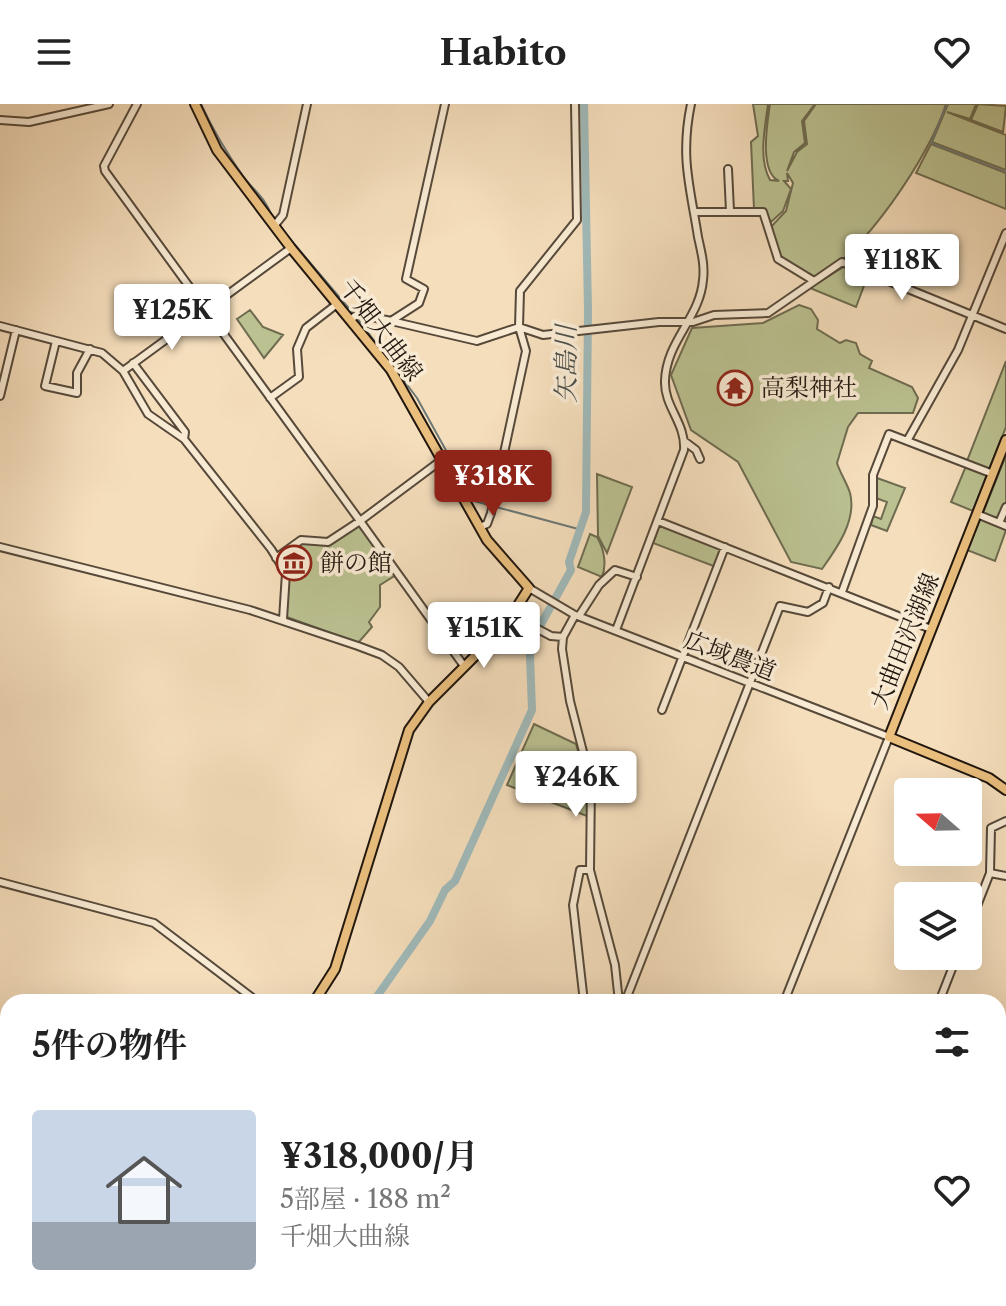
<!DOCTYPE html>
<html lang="ja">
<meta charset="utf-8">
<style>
:root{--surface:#fff;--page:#f2f2f2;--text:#222;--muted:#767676;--line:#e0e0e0;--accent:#8f2418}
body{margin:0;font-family:"Libre Caslon Text","Noto Serif JP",serif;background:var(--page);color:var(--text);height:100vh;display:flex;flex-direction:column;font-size:30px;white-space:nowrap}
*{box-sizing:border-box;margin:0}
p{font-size:26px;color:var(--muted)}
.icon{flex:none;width:44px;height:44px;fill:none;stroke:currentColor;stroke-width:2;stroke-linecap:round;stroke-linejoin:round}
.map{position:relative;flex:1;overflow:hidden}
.drawer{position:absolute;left:0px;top:890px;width:1006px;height:312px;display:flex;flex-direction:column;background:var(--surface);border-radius:24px 24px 0 0;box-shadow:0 8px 32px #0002}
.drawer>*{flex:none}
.needle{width:52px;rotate:290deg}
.tools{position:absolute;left:894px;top:674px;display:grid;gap:16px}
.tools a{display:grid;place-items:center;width:88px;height:88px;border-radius:8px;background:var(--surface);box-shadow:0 8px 32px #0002;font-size:40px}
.price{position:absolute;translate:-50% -68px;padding:0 18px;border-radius:8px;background:#fff;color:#222;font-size:26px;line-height:52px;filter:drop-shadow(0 2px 4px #0008)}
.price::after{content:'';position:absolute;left:50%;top:48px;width:24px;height:18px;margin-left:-12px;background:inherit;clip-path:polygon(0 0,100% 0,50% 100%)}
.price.active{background:var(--accent);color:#fff}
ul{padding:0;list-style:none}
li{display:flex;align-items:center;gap:24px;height:200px;padding:0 32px}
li+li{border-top:2px solid var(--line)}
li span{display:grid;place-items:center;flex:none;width:224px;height:160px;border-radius:8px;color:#555}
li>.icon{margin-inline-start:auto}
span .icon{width:96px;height:96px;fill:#fffc;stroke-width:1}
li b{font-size:34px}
h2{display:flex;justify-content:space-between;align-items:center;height:96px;padding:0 32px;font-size:34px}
header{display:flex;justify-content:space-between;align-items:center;height:104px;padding:0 32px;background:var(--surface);font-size:36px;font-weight:700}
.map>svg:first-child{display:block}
.green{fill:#bbc191;stroke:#6e6c50;stroke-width:2}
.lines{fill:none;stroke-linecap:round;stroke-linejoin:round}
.stream{stroke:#6d7976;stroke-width:2}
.river{stroke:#a0baba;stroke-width:8}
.minor-casing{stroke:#56493a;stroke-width:10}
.major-casing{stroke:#21170f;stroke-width:12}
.minor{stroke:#f8ead3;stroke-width:6}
.major{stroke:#eabf7e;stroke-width:8}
.labels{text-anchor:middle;stroke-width:7;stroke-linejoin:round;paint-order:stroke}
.street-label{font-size:24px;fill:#21170f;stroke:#f8ead3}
.poi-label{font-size:24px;fill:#21170f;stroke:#f8ead3;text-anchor:start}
.water-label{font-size:26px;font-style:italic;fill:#4d504b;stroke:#f8ead3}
</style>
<header><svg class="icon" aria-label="menu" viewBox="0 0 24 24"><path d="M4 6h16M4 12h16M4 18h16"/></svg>Habito<svg class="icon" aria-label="heart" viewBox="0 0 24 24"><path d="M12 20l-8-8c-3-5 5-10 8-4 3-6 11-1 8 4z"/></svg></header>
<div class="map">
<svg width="1006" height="1202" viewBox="0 0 1006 1202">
<rect width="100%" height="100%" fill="#f5debc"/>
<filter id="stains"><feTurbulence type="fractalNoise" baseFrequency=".0025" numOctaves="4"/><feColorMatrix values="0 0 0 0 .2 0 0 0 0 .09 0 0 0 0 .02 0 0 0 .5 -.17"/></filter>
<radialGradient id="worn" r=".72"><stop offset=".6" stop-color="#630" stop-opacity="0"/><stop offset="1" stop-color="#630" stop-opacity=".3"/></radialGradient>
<path class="green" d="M753,0H768C765,24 758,54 770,76L779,77C759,68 767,20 770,0H815L802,17L805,39L794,48L787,67L797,48L807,40L804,17L816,0H946C930,52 862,152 814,177L778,155L769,125L786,107L793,79L787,69L788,77H784L791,85L783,107L771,118L764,107L754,105L751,38L758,32Z
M948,0H976L970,15L947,8L1006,31V66L932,38Z
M978,0L1006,2L1003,28L971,16Z
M931,40L1006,69V105L916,69Z
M845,162L868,171L856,203L810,184Z
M799,201L811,205L818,216L817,225L840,239L846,236L856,239L860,250L872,257L869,264L912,283L918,294L913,309H858L848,323L837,359C840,369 847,379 850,389C857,416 837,444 822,465L791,458L738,358L691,326L671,271L692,224L763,219Z
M250,206L263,223L283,231L264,254L237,215Z
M1006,257V323L989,366L967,357Z
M1006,351V398L999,415L983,409Z
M966,362L987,371L973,407L951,398Z
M597,370L632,383L607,449L598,432Z
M877,374L905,384L887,427L871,421L873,412L881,415L887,398L876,394Z
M979,415L1006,426L995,457L967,446Z
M358,420L396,471L380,481V503L369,518L372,523L358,539L284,512L287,470L279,456L301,439L328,441Z
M660,420L723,444L716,463L653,439Z
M590,430L597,433C604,445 607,460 602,473L578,463Z
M534,620L576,640L588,681L587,712L507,681Z"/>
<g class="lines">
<path class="stream" d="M201,0C213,26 226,48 243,72C255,88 264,92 272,112
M947,0L931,39L1006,68
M279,122L352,208
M358,215L417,294L474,397L582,426"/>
<path class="river" d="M373,898L430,817L445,786L455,777L532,606L530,551L540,522L571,466L569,458L586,408L588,206L584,0
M450,1194L451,1202"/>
<g class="minor-casing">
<path id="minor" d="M137,0L104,62L105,67L360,417L443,355
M0,16L29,18L109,0
M728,65L730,107
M694,108H763L778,155L814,177
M274,122L283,111L307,0
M350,216L358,210L391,217L419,199L424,185L406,175L445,0
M391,217L477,237L519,223L543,231L659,218H693L714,211L768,209L842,158L1006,225
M0,222L102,249L123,267L148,310L184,335L271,445L286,469L283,515
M56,237L45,282L77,289V269L90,245
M133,259L185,328L184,335
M123,267L291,144
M0,292L16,226
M270,294L299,273L297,245L306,224L337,200
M684,337L696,346L700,355
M907,337L958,246L1006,129
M977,410L1006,422
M658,417L931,525
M999,419L1006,403
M480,423L487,420L491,409L526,247L519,223L520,187L577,116L575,0
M0,443L250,506L358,542L382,551L399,563L429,598
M276,454L301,436L328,438L360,417L464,562
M529,484L575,511L889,633L784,898
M842,488L873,402V371L889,330L993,370
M575,511L563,533L562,545L570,597L591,679L590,766L615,861L619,898
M513,512L551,532L563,533
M579,512L599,481L615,466L637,473
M616,526L684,346C686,319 664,303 665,277C666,237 700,214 703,176C705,161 701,147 698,133C690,82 680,53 691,0
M662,606L725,443
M990,769L1006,772
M0,778L154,819L258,898
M968,825L990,769L991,724L1006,717
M584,898L573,801L580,766H590
M625,898L780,502L808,508L823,499L829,483
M939,898L957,852
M0,963L8,965
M998,1127L1006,1117
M760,1194L780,1202
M990,1194L1006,1200
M663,1202L666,1194
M820,1202L823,1194
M978,1202L981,1194"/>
</g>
<g class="major-casing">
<path id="major" d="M195,0L217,46L291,144L391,266L487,436L529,484L505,522L429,598L409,626L335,865L314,898
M1006,336L889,633L989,674L1006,686
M246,1202V1194"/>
</g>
<use href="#minor" class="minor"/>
<use href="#major" class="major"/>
</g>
<defs>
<g id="temple-ring" transform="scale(1.8)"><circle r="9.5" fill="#f8ead3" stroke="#8f2418" stroke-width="1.5"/><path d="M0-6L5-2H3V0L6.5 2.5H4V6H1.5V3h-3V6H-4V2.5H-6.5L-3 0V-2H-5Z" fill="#8f2418"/></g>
<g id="museum-ring" transform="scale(1.8)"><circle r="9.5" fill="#f8ead3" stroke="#8f2418" stroke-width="1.5"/><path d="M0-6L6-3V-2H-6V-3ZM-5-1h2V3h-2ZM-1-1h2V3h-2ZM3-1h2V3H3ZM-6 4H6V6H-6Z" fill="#8f2418"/></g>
</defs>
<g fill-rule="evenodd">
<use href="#temple-ring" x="735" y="284"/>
<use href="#museum-ring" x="294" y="459"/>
</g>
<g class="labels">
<g class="street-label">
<text transform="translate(381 226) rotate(53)" y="8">千畑大曲線</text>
<text transform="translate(905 537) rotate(-68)" y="8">大曲田沢湖線</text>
<text transform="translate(730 552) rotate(21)" y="8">広域農道</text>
</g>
<g class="poi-label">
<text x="761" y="292">高梨神社</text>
<text x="320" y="467">餅の館</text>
</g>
<g class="water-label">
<text transform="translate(566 260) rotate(-90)" y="9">矢島川</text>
</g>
</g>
<rect width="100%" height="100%" filter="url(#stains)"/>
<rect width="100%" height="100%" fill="url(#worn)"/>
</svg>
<div class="tools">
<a><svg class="needle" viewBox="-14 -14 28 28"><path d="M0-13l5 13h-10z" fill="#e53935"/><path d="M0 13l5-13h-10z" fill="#767676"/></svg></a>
<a><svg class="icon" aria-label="layers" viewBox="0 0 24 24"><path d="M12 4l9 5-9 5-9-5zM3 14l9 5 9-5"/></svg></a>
</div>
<b class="price" style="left:902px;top:198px">¥118K</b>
<b class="price" style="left:172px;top:248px">¥125K</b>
<b class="price active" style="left:493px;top:414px">¥318K</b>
<b class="price" style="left:484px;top:566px">¥151K</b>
<b class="price" style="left:576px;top:715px">¥246K</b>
<section class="drawer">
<h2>5件の物件<svg class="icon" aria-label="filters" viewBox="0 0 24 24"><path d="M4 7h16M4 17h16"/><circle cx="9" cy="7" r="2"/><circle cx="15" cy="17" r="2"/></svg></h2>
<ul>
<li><span style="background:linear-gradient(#c9d6e8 70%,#9aa5b1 0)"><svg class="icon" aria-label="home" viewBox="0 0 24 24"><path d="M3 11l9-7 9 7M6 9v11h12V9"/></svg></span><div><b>¥318,000/月</b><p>5部屋 · 188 m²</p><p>千畑大曲線</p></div><svg class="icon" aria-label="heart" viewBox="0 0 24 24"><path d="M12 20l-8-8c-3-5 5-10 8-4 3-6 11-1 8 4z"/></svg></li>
</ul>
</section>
</div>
